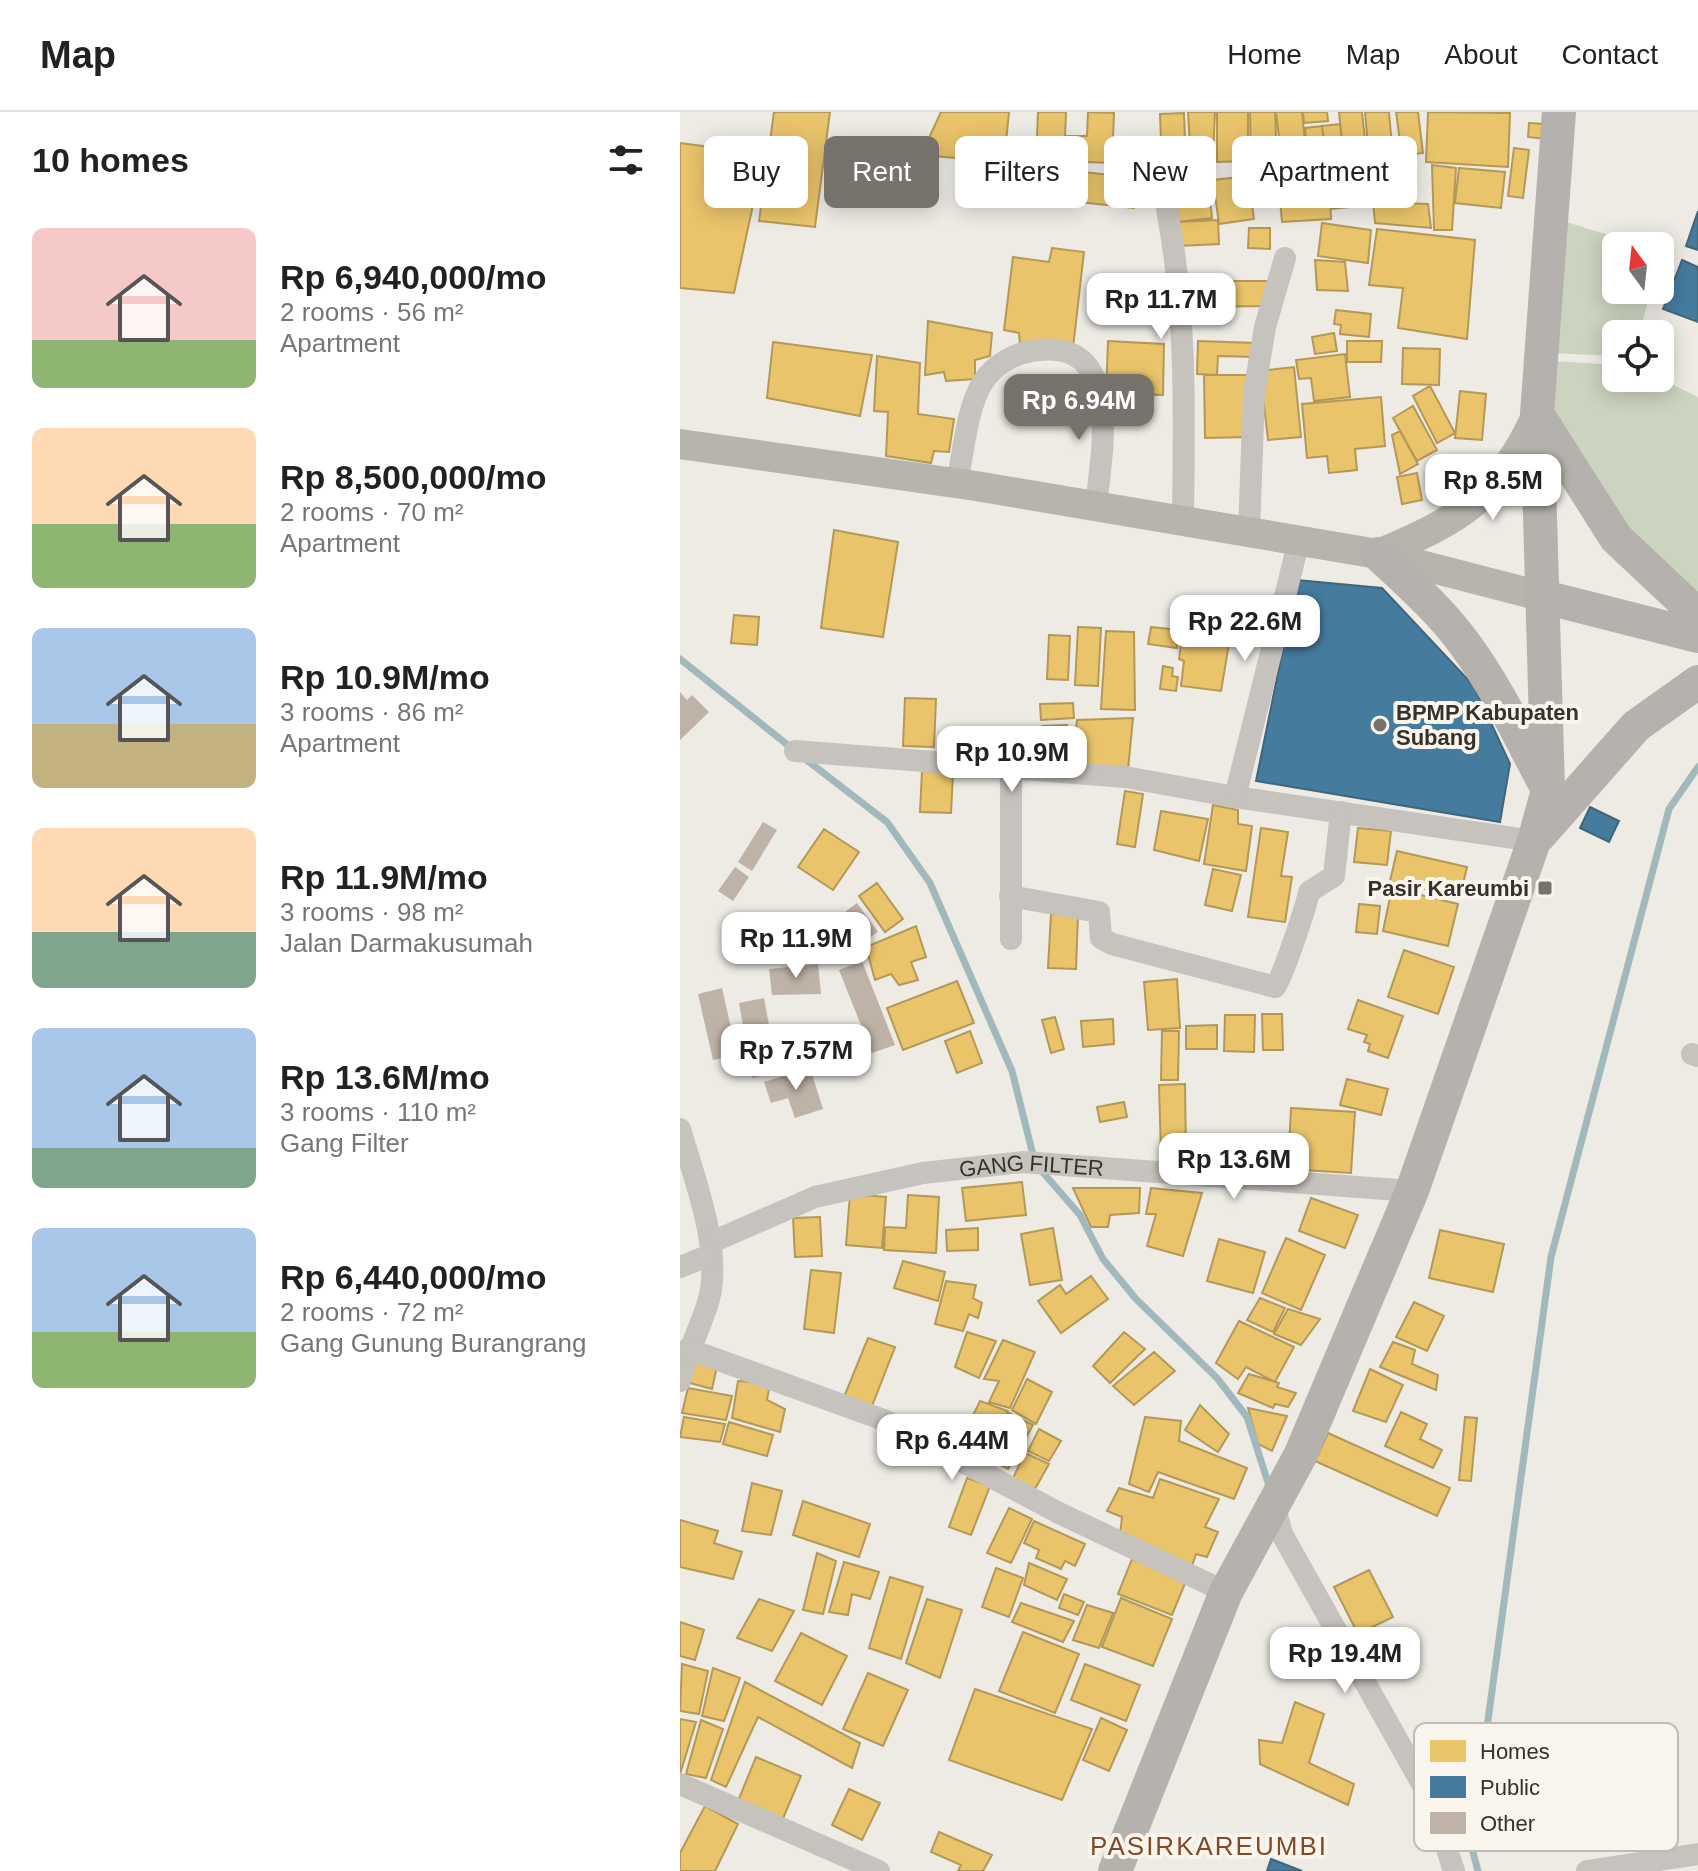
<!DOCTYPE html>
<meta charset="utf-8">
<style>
:root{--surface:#fff;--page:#f2f2f2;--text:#222;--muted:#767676;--line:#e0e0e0;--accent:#77726c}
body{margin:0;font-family:Helvetica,sans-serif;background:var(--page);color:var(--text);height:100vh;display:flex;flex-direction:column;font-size:30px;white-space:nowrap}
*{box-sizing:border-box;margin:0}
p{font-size:26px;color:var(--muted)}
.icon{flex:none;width:44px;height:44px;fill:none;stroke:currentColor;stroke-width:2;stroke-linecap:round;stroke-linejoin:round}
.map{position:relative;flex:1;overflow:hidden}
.side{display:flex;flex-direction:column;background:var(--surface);width:680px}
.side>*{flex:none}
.hud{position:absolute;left:24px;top:24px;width:760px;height:72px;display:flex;gap:16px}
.needle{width:52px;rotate:345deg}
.controls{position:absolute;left:922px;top:120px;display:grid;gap:16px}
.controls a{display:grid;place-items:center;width:72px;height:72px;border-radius:12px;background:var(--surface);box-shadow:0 4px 20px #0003;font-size:40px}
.price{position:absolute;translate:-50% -68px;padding:0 18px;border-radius:16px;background:#fff;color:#222;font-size:26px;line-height:52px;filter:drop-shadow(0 2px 4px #0008)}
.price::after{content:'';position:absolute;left:50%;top:48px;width:24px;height:18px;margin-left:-12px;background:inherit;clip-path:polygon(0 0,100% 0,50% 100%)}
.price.selected{background:var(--accent);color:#fff}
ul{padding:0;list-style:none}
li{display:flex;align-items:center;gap:24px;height:200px;padding:0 32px}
li span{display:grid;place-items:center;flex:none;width:224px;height:160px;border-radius:12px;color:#555}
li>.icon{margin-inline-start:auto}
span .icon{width:96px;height:96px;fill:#fffc;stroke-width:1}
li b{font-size:34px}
h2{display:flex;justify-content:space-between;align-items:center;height:96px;padding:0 32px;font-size:34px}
.tag{padding:0 28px;border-radius:12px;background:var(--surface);box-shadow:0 4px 20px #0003;font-size:28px;line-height:72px}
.tag.selected{background:var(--accent);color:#fff}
header{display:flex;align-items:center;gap:48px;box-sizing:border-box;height:112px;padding:0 40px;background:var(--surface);border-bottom:2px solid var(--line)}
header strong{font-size:38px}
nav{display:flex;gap:44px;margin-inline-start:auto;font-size:28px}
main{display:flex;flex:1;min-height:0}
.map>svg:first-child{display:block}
.green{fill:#ccd3bf}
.homes{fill:#e9c46a;stroke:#b49857;stroke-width:2}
.public{fill:#457b9d;stroke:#41657b;stroke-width:2}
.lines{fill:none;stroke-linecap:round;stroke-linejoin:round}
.stream{stroke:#a1b9bd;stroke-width:7}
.building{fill:#bfb2a7}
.minor{stroke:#c6c2bd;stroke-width:22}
.secondary{stroke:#b7b3ad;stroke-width:30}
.primary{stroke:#b5b1ac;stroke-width:34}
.poi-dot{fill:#77726c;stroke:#f9f5ec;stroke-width:3}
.labels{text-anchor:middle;stroke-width:8;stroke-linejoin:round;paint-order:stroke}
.poi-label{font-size:22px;font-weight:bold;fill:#37312b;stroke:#f9f5ec;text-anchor:start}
.street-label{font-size:22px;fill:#37312b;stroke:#f9f5ec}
.quarter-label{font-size:26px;letter-spacing:2px;fill:#7f4b2b;stroke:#f9f5ec}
.key{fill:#f9f5ec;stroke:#bfbab2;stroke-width:2}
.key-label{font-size:22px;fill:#37312b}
</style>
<header>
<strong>Map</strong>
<nav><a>Home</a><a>Map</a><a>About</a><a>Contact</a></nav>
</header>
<main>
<section class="side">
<h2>10 homes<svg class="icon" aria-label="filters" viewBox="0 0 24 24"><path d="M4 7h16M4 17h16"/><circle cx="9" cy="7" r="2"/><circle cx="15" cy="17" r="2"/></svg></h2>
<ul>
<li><span style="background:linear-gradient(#f6c9c9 70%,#8fb573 0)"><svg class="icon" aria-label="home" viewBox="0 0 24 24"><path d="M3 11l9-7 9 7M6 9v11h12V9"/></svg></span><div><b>Rp 6,940,000/mo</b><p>2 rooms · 56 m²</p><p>Apartment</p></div></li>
<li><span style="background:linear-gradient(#ffd9b3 60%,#8fb573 0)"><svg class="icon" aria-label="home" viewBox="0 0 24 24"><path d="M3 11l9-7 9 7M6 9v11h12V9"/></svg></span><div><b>Rp 8,500,000/mo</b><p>2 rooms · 70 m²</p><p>Apartment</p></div></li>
<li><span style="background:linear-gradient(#a9c7e8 60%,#c2b280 0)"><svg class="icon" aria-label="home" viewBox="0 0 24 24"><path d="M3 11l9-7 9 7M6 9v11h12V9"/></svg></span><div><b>Rp 10.9M/mo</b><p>3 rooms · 86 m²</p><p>Apartment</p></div></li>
<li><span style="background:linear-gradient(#ffd9b3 65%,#7fa58c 0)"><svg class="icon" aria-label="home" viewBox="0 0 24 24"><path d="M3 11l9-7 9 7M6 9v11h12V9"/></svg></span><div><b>Rp 11.9M/mo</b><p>3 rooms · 98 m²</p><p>Jalan Darmakusumah</p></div></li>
<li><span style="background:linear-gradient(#a9c7e8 75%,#7fa58c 0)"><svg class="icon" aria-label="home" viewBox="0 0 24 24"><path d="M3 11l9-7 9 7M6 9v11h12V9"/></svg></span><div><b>Rp 13.6M/mo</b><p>3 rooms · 110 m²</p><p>Gang Filter</p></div></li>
<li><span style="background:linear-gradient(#a9c7e8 65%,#8fb573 0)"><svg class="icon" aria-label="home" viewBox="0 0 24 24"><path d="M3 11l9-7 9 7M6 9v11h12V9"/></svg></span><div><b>Rp 6,440,000/mo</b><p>2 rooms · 72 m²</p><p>Gang Gunung Burangrang</p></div></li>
</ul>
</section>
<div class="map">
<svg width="1018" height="1759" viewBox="0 0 1018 1759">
<rect width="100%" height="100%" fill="#edebe4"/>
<path class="green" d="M880,108L963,134H936V178H971L959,222H936V244L871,241Z
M873,249L936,253V266H979L1018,285V483L945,416L870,300Z"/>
<path class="homes" d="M94,0H150L135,115L79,109Z
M261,0H329L324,50L241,43Z
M358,0H386L385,24H407L408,0L434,1L432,51L356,48Z
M508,0H535L532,67H512Z
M537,0H568V49L537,50Z
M570,0H595L597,50L571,51Z
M596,0H622L626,39L601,42Z
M623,0H647L648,9L624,11Z
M659,0H682L691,81L668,83Z
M685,0H709L717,91L748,92L751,116L695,111Z
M716,0H738L743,41L722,44Z
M748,0L830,1L828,55L746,50Z
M504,1L506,53L482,54L480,2Z
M849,11L865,12L864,27L848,25Z
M660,12L669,95L652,97L642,14Z
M642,14L645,35L627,37L625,16Z
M0,31L84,42L54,181L0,176Z
M643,36L647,64L630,66L627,38Z
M834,36L849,38L843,86L828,84Z
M595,52L600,89L572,92L568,55Z
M752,53L776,56L772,118H754Z
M347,54L458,66L454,96L390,89L391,82L344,77Z
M779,56L825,60L821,96L775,91Z
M568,64L574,107L539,112L533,68Z
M492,66H511V75L493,76Z
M648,66L649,81L609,84L608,69Z
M529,74L532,106L496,110L493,78Z
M650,85L651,107L602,110L600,88Z
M538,108L539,132L498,134L497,110Z
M642,111L691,118L688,151L638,144Z
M569,116H590V137L568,136Z
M697,117L795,128L787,227L718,216L723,176L689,173Z
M372,136L404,140L393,236L340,232L339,221L324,218L333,145L369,150Z
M635,148L665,150L668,179L637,178Z
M503,169H590V194L503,195Z
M656,198L691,202L689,225L660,222L661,213L654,212Z
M248,209L312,221L310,244L295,248V267L266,269L264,260L245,263Z
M654,221L657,239L635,242L632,225Z
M428,229L484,232L483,283L426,282Z
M518,229L576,231V245L538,244L537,263L517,262Z
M667,229H702L701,250H667Z
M93,230L192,243L180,304L87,286Z
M723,236L760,237L759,273L722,272Z
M665,242L670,285L634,289L631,266L619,267L616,248Z
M197,244L240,251L238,302L274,307L269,340L254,339L251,351L206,344L208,300L194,299Z
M614,255L621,325L588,328L580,259Z
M524,263H568L569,325L525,326Z
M750,274L775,321L757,331L733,284Z
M780,279L806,282L802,328L775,326Z
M701,285L705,334L675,337L677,358L649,361L647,344L627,346L622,292Z
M733,294L757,338L737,349L713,306Z
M720,319L738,352L720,362L712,323Z
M737,361L742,388L722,392L717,365Z
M154,418L218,430L203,525L141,516Z
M506,489L546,496L552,514L541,579L501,574L504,549L499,547Z
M54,503L79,505L77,533L51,531Z
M398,515L421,516L418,574L395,573Z
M471,515L499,518L497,536L468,532Z
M426,519L454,520L455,598L421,597Z
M369,523L390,524L388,568L367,567Z
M483,554L493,556L492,564L498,565L496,579L480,577Z
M225,586L256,587L254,635L223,634Z
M393,591L394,606L361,608L360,592Z
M453,606L448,658L391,656L397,608Z
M387,613L383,657L363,656L362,614Z
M242,659L273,661L271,701L240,700Z
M445,679L463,682L455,735L437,732Z
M533,693L558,698V712L572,714L566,759L524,752Z
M481,699L528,707L519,749L474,738Z
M581,716L608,720L601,764L612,765L605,810L568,805Z
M678,716L711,719L707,753L674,750Z
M144,717L179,740L153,778L118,755Z
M717,739L787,755L780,785L710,769Z
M533,757L561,763L552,799L525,793Z
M197,771L223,807L205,820L179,784Z
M712,776L778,792L768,834L703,819Z
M679,792L700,794L697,822L676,820Z
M371,802L398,803L396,857L368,856Z
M236,814L246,845L231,850L238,868L219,873L211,862L195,868L186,835Z
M724,838L774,855L758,902L708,885Z
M497,867L500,916L468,918L464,870Z
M277,869L294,911L223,938L207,896Z
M678,888L723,904L708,946L688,939L690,932L684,930L687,923L668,917Z
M582,902H602L603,938H583Z
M545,903H575L574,940L544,939Z
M375,905L384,937L371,941L362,908Z
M433,907L434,932L403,935L401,909Z
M537,913V937H506V914Z
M290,919L302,951L277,961L265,929Z
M482,919H499L498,968H481Z
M667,967L708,977L701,1003L660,993Z
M505,972L506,1042L481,1043L479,973Z
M444,990L447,1005L420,1010L417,995Z
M611,996L675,1000L671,1061L608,1057Z
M342,1070L346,1103L286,1109L282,1076Z
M393,1076H460L459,1101L430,1103L428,1115H411Z
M471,1076L522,1081L503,1144L467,1134L476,1102H466Z
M170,1082L206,1085L202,1136L166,1133Z
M228,1083L259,1085L256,1141L204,1138L205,1115L226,1116Z
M631,1086L678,1103L665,1136L619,1119Z
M140,1105L142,1144L115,1145L113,1106Z
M298,1116V1138L267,1139L266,1118Z
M373,1116L382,1168L350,1173L341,1122Z
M760,1118L824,1132L813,1180L749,1166Z
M606,1126L645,1143L621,1198L582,1181Z
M539,1127L585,1140L573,1181L527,1169Z
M223,1149L265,1160L258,1189L214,1176Z
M131,1158L161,1161L154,1221L124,1217Z
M411,1164L428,1187L381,1221L358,1189L380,1173L386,1182Z
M266,1169L296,1173L293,1186L302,1191L298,1206L289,1202L283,1219L255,1212Z
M580,1186L605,1196L593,1220L567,1208Z
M734,1190L764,1204L747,1239L716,1225Z
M608,1197L640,1207L621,1233L594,1222Z
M559,1209L614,1235L595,1270L566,1255L558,1267L536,1251Z
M287,1220L316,1229L299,1266L275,1255Z
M444,1220L465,1237L430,1271L413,1254Z
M188,1226L215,1235L192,1294L164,1285Z
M323,1228L355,1240L330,1296L309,1290L319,1269L304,1267Z
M713,1230L735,1238L732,1252L758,1263L756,1278L700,1255Z
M474,1240L495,1259L454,1293L433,1274Z
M15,1244L38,1250L32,1277L10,1271Z
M690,1257L723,1273L706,1310L673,1299Z
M569,1262L599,1271L597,1275L616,1281L608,1295L595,1292L593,1296L558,1281Z
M347,1267L372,1280L356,1312L332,1298Z
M58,1269L90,1271L87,1288L105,1297L100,1320L52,1306Z
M8,1276L52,1284L46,1308L2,1301Z
M300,1289L328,1299L306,1344L279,1332Z
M520,1293L549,1322L538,1340L505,1318Z
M568,1296L607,1304L592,1339L578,1332Z
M721,1300L747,1312L740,1327L762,1338L753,1356L705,1334Z
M329,1301L353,1313L328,1357L307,1346Z
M4,1305L45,1312L40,1330L0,1325Z
M465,1305L501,1309L499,1329L567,1356L554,1387L478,1360L469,1380L449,1372Z
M785,1305L797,1306L791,1369L779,1368Z
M49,1310L93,1323L87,1344L43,1332Z
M359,1317L381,1329L369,1349L348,1339Z
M648,1321L770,1376L757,1404L635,1349Z
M345,1341L369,1352L355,1377L333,1366Z
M287,1366L310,1374L291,1423L269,1415Z
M480,1367L539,1387L525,1415L538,1420L527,1445L516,1442L511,1457L440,1423L442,1405L427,1399L439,1376L473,1386Z
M72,1371L102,1379L91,1423L62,1419Z
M123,1389L190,1412L179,1445L113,1423Z
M329,1396L352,1407L331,1451L307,1441Z
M0,1408L38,1419L34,1431L62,1440L53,1467L0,1455Z
M354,1409L405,1432L395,1454L385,1449L381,1457L356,1446L359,1438L344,1431Z
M137,1441L156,1449L143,1502L123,1498Z
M452,1447L506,1469L492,1503L438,1482Z
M164,1450L199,1460L190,1487L172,1482L168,1503L149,1500Z
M349,1451L387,1467L377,1488L344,1473Z
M316,1456L343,1466L329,1505L302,1495Z
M689,1458L713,1505L678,1522L654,1475Z
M210,1465L243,1475L221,1547L189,1536Z
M384,1482L404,1490L398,1503L379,1496Z
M441,1486L492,1507L473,1554L422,1535Z
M79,1487L114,1499L92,1539L57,1526Z
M247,1487L282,1498L260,1566L226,1551Z
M341,1491L394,1509L383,1530L332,1510Z
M407,1493L433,1501L419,1536L393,1528Z
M0,1510L24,1518L15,1548L0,1544Z
M343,1520L399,1542L375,1601L319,1579Z
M121,1521L167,1544L142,1593L95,1569Z
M2,1552L28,1559L19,1602L0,1599Z
M405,1552L460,1573L446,1609L391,1588Z
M33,1556L60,1566L44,1609L22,1604Z
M188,1561L228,1578L203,1634L163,1617Z
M65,1570L180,1631L172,1656L78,1605L46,1675L31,1668Z
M295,1577L412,1617L382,1688L269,1648Z
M615,1590L644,1602L629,1651L674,1672L668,1693L580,1652L579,1628L602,1631Z
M421,1606L447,1618L429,1659L403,1648Z
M0,1607L16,1610L0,1662Z
M21,1608L43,1617L26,1666L6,1662Z
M76,1645L121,1664L102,1709L58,1689Z
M169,1677L200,1691L182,1728L152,1713Z
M25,1694L58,1712L35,1759H0V1741Z
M259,1720L312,1743L303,1759H278L281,1753L251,1740Z"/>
<path class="public" d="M1018,99V138L1006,134Z
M1002,148L1018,155V210L983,197Z
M617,468L702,476L794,574L830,652L820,710L576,669Z
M910,695L939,709L929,730L900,716Z
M591,1747L622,1759H587Z"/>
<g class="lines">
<path class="stream" d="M0,547L114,638
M124,646L207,710L250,771L332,959L354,1047
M360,1057L400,1103L423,1147L456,1187L537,1266L567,1305L590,1377
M759,1684L791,1733
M798,1759L791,1733L871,1145L989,697L1018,655"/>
</g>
<path class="building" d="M0,580L7,588L12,583L29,600L0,628Z
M83,710L97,718L72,759L58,750Z
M55,755L69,765L53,789L38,779Z
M177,791L198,820L178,834L157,806Z
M182,849L215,933L192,941L159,858Z
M138,852L141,882L92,883L89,857Z
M42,876L57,943L33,948L18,882Z
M84,886L98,961L72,966L59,891Z
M148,920L155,943L107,959L99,936Z
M130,956L143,997L115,1006L108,986L91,991L84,970Z"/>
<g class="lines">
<g class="minor">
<path d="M437,51L475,57C485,70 486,93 489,109C507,209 504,308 503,409"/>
<path d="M277,371C283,343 287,294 303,270C315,251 337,240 359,238C445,228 421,345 416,394"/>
<path d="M569,420L574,282L585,215L605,146"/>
<path d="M115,639L445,665L555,685L854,729"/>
<path d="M555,685L619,428"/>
<path d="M330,784L419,800L421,826L432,832L595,875C601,870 627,792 629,780L654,764L661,700"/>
<path d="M331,827V659"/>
<path d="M1012,942L1018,944"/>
<path d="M0,1017C14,1066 42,1137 29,1187C21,1215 7,1240 0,1269"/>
<path id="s1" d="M32,1130L135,1085L243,1061L343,1050L732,1079"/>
<path d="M0,1155L30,1143"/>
<path d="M8,1237L204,1308L379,1401L546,1480"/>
<path d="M594,1392L602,1422L751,1688L774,1759"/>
<path d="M0,1672L199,1759"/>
<path d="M907,1759L1018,1742"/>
</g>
<path class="secondary" d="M0,332L296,374L698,442L864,485
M698,442C778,409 821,384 857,302"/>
<path class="primary" d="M857,302L936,426L1018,503
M698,442C728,470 760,498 784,531C816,574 839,623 864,670
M864,485L1018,524
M858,725L956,614L1018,570
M435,1759L546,1480L620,1344L732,1079L854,729L868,678L857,302L879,0"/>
</g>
<g class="poi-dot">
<circle cx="700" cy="613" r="8"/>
<rect x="857" y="768" width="16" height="16" rx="4"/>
</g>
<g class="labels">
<g class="poi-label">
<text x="716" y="608">BPMP Kabupaten<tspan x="716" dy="25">Subang</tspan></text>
<text x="849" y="784" text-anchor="end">Pasir Kareumbi</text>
</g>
<g class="street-label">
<text dy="8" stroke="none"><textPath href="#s1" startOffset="332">GANG FILTER</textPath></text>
</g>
<g class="quarter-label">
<text x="529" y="1743">PASIRKAREUMBI</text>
</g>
</g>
<rect x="734" y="1611" width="264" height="128" rx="12" class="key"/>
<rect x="750" y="1628" width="36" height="22" fill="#e9c46a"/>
<rect x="750" y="1664" width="36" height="22" fill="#457b9d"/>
<rect x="750" y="1700" width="36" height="22" fill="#bfb2a7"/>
<g class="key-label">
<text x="800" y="1647">Homes</text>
<text x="800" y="1683">Public</text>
<text x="800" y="1719">Other</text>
</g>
</svg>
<div class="controls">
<a><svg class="needle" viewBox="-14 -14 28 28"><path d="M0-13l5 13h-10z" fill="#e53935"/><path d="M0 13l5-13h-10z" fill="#767676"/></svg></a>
<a><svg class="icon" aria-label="locate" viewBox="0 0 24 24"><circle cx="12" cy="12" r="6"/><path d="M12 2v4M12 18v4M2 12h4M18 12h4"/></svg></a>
</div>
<b class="price" style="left:481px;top:229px">Rp 11.7M</b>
<b class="price selected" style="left:399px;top:330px">Rp 6.94M</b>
<b class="price" style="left:813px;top:410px">Rp 8.5M</b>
<b class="price" style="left:565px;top:551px">Rp 22.6M</b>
<b class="price" style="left:332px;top:682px">Rp 10.9M</b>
<b class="price" style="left:116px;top:868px">Rp 11.9M</b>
<b class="price" style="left:116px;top:980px">Rp 7.57M</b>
<b class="price" style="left:554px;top:1089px">Rp 13.6M</b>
<b class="price" style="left:272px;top:1370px">Rp 6.44M</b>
<b class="price" style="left:665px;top:1583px">Rp 19.4M</b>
<div class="hud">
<a class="tag">Buy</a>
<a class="tag selected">Rent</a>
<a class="tag">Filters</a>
<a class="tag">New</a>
<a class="tag">Apartment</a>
</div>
</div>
</main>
